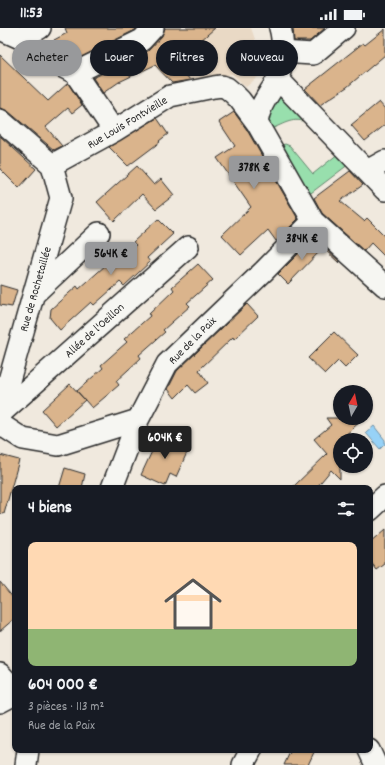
<!DOCTYPE html>
<html lang="fr">
<meta charset="utf-8">
<style>
:root{--surface:#171b24;--page:#242831;--text:#f1f3f6;--muted:#9ea1a6;--accent:#98999b}
body{margin:0;font-family:Dekko,sans-serif;background:var(--page);color:var(--text);height:100vh;display:flex;flex-direction:column;font-size:15px;white-space:nowrap}
*{box-sizing:border-box;margin:0}
p{font-size:13px;color:var(--muted)}
.icon{flex:none;width:22px;height:22px;fill:none;stroke:currentColor;stroke-width:2;stroke-linecap:round;stroke-linejoin:round}
.map{position:relative;flex:1;overflow:hidden}
.details{position:absolute;left:12px;top:457px;width:361px;height:268px;display:flex;flex-direction:column;background:var(--surface);border-radius:8px;box-shadow:0 1px 3px #0004}
.details>*{flex:none}
.guide{position:absolute;left:12px;top:12px;width:361px;height:36px;display:flex;gap:8px}
.needle{width:26px;rotate:9deg}
.controls{position:absolute;left:333px;top:357px;display:grid;gap:8px}
.controls a{display:grid;place-items:center;width:40px;height:40px;border-radius:50%;background:var(--surface);box-shadow:0 1px 3px #0004;font-size:20px}
.price{position:absolute;translate:-50% -34px;padding:0 9px;border-radius:4px;background:var(--accent);color:#111;font-size:13px;line-height:26px;filter:drop-shadow(0 1px 2px #0008)}
.price::after{content:'';position:absolute;left:50%;top:24px;width:12px;height:9px;margin-left:-6px;background:inherit;clip-path:polygon(0 0,100% 0,50% 100%)}
.price.active{background:#222;color:#fff}
ul{padding:0;list-style:none}
li{display:grid;align-content:center;gap:8px;height:212px;padding:0 16px}
li span{display:grid;place-items:center;height:124px;border-radius:8px;color:#555}
li>.icon{margin-inline-start:auto}
span .icon{width:72px;height:72px;fill:#fffc;stroke-width:1}
li b{font-size:17px}
h2{display:flex;justify-content:space-between;align-items:center;height:48px;padding:0 16px;font-size:17px}
.tag{padding:0 14px;border-radius:18px;background:var(--surface);box-shadow:0 1px 3px #0004;font-size:14px;line-height:36px}
.tag.active{background:var(--accent);color:#111}
.status{display:flex;justify-content:space-between;align-items:center;height:28px;padding:0 20px;background:var(--surface);direction:ltr}
.status svg{height:11px;fill:currentColor}
.map>svg:first-child{display:block}
.built{fill:#e9d9c5}
.green{fill:#98dfad;stroke:#62856c}
.water{fill:#97d2f7;stroke:#6c8fa5}
.building{fill:#dab48c;stroke:#2b2b2b}
.lines{fill:none;stroke-linecap:round;stroke-linejoin:round}
.minor-casing{stroke:#2b2b2b;stroke-width:24}
.minor{stroke:#f6f6f2;stroke-width:21}
.labels{text-anchor:middle;stroke-width:3.5;stroke-linejoin:round;paint-order:stroke}
.street-label{font-size:12px;fill:#2b2b2b;stroke:#f6f6f2}
</style>
<div class="status"><b>11:53</b><svg viewBox="0 0 49 12"><path d="M0 12V9h3v3zM5 12V6h3v6zM10 12V3h3v9zM15 12V0h3v12zM26 1h20v11H26zM47 4h2v5h-2z"/></svg></div>
<div class="map">
<svg width="385" height="737" viewBox="0 0 385 737">
<rect width="100%" height="100%" fill="#f0e9de"/>
<filter id="ink" filterUnits="userSpaceOnUse"><feTurbulence type="fractalNoise" baseFrequency=".025" numOctaves="2"/><feDisplacementMap in="SourceGraphic" scale="8" xChannelSelector="R" yChannelSelector="G"/><feConvolveMatrix kernelMatrix="1 2 1 2 8 2 1 2 1" color-interpolation-filters="sRGB"/></filter>
<g filter="url(#ink)">
<path class="built" d="M162,0H251L266,42L246,59L232,46L177,60L141,19Z"/>
<path class="green" d="M278,64L308,95C294,88 284,96 271,101C262,85 270,78 278,64Z
M285,116L290,118L313,146L339,125L349,136L307,168L279,118Z"/>
<path class="water" d="M374,398L385,412V416L380,421L366,405Z"/>
<path class="building" d="M65,0H137L135,2L75,32L61,25L54,12L67,5Z
M165,0H215L176,34L190,52L172,55L155,37L119,54L103,65L93,50L148,23L162,8Z
M293,0H325L310,13H294Z
M385,1V27L347,59L320,77L305,61L363,15L365,17Z
M0,27L48,73L68,55L82,77L72,85L68,80L46,99L62,118L54,122L8,83L0,80Z
M379,74L385,81V97L365,113L351,97Z
M234,84L247,102L298,191L276,213L268,202L241,227L222,207L251,179L217,130L235,118L219,94Z
M157,90L168,106L159,113L160,114L128,138L109,119Z
M0,108L36,141L19,160L0,141Z
M137,138L154,157L161,151L174,167L156,181L142,166L114,193L97,174Z
M350,143L363,157L340,173L364,193L367,190L385,208V229L371,215L364,223L322,185L314,170Z
M158,191L173,206L147,230L150,234L124,258L120,254L94,277L91,274L60,302L50,290L51,281L77,258L79,261L106,237L110,242L136,217L133,214Z
M314,210L340,234L339,235L323,220L288,256L278,246Z
M198,236L213,252L187,275L190,278L163,302L165,304L139,327L141,330L116,353L119,357L92,380L77,363L103,340L101,337L127,314L124,311L150,288L149,286L174,262L172,259Z
M0,257L17,262L12,279L0,277Z
M247,276L258,288L234,311L233,309L199,342L208,355L195,365L188,357L175,370L168,361L177,343Z
M334,304L358,327L345,340L338,333L325,346L308,330Z
M70,356L85,372L56,398L42,382Z
M326,390H364L340,412V451L331,442L316,460H292L327,426L314,411L331,397Z
M160,406L189,420L176,449L170,446L165,458L141,447Z
M0,427L19,432L4,486L0,485Z
M65,440L85,446L82,460H59Z
M385,502V536L377,542L370,533V515Z
M0,554L15,572V590L0,603Z
M291,722H315L308,737H284Z"/>
<g class="lines">
<g class="minor-casing">
<path id="minor" d="M0,1L20,10L40,0
M20,10L49,32L75,45L114,103
M281,24L313,26L344,0
M75,45L142,12L153,0
M278,51L385,162
M0,92L52,137L114,103L170,68L214,59L221,58L227,60L234,66L240,72L257,95L313,193L385,258
M257,95C260,75 268,69 277,52C283,41 284,13 280,0
M367,143L385,133
M35,265L99,205
M0,384L61,170L52,137
M0,386L188,219
M0,396L23,411L58,417L138,392
M112,460L138,392L167,336L264,243L313,193
M370,482L385,468
M0,646L15,662
M0,674L15,666
M369,722L376,737
M26,737L28,722
M243,737L251,722"/>
</g>
<use href="#minor" class="minor"/>
</g>
</g>
<g class="labels">
<g class="street-label">
<text transform="translate(127 94) rotate(-31)" y="4">Rue Louis Fontvieille</text>
<text transform="translate(35 261) rotate(-74)" y="4">Rue de Rochetaillée</text>
<text transform="translate(94 302) rotate(-42)" y="4">Allée de l'Oeillon</text>
<text transform="translate(192 312) rotate(-45)" y="4">Rue de la Paix</text>
</g>
</g>
</svg>
<div class="controls">
<a><svg class="needle" viewBox="-14 -14 28 28"><path d="M0-13l5 13h-10z" fill="#e53935"/><path d="M0 13l5-13h-10z" fill="#9ea1a6"/></svg></a>
<a><svg class="icon" aria-label="locate" viewBox="0 0 24 24"><circle cx="12" cy="12" r="6"/><path d="M12 2v4M12 18v4M2 12h4M18 12h4"/></svg></a>
</div>
<b class="price" style="left:254px;top:162px">378K €</b>
<b class="price" style="left:302px;top:233px">384K €</b>
<b class="price" style="left:111px;top:248px">564K €</b>
<b class="price active" style="left:165px;top:432px">604K €</b>
<div class="guide">
<a class="tag active">Acheter</a>
<a class="tag">Louer</a>
<a class="tag">Filtres</a>
<a class="tag">Nouveau</a>
</div>
<section class="details">
<h2>4 biens<svg class="icon" aria-label="filters" viewBox="0 0 24 24"><path d="M4 7h16M4 17h16"/><circle cx="9" cy="7" r="2"/><circle cx="15" cy="17" r="2"/></svg></h2>
<ul>
<li><span style="background:linear-gradient(#ffd9b3 70%,#8fb573 0)"><svg class="icon" aria-label="home" viewBox="0 0 24 24"><path d="M3 11l9-7 9 7M6 9v11h12V9"/></svg></span><div><b>604 000 €</b><p>3 pièces · 113 m²</p><p>Rue de la Paix</p></div></li>
</ul>
</section>
</div>
